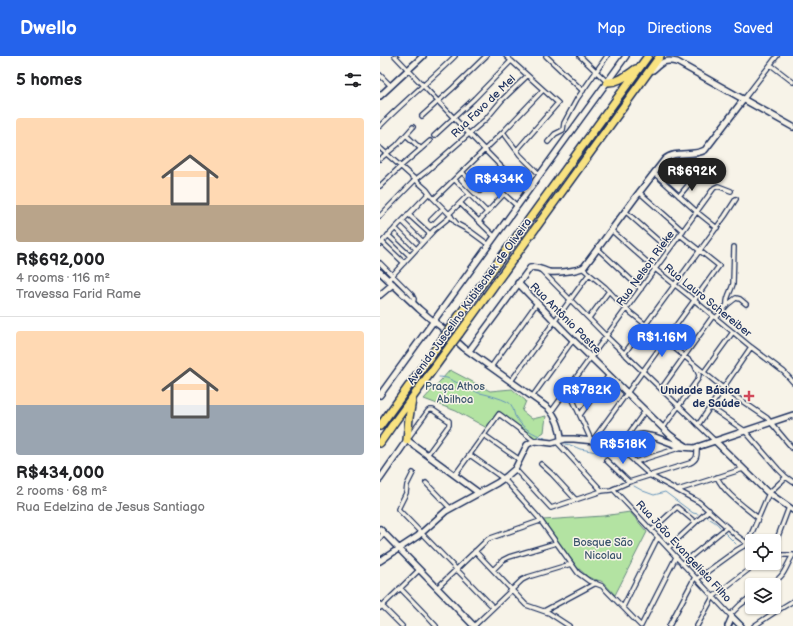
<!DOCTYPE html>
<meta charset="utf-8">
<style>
:root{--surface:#fff;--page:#f6f6f6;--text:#202124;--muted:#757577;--line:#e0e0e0;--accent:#2563eb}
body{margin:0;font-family:"Balsamiq Sans",sans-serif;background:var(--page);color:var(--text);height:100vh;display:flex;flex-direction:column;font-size:15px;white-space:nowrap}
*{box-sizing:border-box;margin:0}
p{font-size:13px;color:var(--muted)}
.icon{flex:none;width:22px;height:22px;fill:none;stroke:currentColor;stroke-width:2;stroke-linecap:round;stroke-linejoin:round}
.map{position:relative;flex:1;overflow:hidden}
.details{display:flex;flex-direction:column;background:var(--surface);width:380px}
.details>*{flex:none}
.buttons{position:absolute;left:365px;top:478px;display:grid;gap:8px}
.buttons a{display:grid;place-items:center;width:36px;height:36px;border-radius:4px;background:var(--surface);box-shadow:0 1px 3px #0004;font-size:20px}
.price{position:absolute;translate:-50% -34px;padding:0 9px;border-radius:14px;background:var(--accent);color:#fff;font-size:13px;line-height:26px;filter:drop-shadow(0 1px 2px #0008)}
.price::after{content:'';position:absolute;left:50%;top:24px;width:12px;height:9px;margin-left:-6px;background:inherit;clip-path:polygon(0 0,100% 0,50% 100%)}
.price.current{background:#222;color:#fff}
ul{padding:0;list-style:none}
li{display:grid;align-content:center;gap:8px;height:212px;padding:0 16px}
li+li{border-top:1px solid var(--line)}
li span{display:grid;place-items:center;height:124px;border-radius:4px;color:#555}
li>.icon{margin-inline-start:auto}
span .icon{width:72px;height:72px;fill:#fffc;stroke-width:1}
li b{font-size:17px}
h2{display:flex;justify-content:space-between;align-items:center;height:48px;padding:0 16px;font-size:17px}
header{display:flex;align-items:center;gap:24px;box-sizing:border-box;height:56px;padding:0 20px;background:var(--accent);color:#fff}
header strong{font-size:19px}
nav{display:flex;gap:22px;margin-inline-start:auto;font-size:14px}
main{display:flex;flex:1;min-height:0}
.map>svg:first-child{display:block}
.green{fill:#b3e3a2;stroke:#678980}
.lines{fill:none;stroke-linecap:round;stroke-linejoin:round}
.stream{stroke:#6493ba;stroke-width:1}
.street-casing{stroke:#1b2f5e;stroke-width:6}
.secondary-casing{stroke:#1b2f5e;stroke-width:8}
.highway-casing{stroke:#1b2f5e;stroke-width:10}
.street{stroke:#f7f3e8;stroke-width:3.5}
.secondary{stroke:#f7f3e8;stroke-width:5}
.highway{stroke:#f8e281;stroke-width:7}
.highway-bridge-casing{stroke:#1b2f5e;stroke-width:10;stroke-linecap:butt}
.highway-bridge{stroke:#f8e281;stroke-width:7}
.poi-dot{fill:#d1495b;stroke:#f7f3e8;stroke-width:1.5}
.labels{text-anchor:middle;stroke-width:3;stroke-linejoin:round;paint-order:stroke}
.street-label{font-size:11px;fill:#1b2f5e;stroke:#f7f3e8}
.park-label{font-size:11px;fill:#39536c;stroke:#f7f3e8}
.poi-label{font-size:11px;font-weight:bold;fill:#1b2f5e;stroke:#f7f3e8;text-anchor:end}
</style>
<header>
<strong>Dwello</strong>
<nav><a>Map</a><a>Directions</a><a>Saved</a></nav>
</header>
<main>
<section class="details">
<h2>5 homes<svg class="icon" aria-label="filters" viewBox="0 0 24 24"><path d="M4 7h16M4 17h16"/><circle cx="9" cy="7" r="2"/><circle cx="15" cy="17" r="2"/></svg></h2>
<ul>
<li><span style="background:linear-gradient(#ffd9b3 70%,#b9a48a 0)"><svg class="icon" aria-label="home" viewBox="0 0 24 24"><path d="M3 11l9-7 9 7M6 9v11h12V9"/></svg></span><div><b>R$692,000</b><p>4 rooms · 116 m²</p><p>Travessa Farid Rame</p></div></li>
<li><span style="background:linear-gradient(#ffd9b3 60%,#9aa5b1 0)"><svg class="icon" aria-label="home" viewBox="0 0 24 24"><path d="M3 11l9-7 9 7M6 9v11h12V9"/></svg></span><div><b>R$434,000</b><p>2 rooms · 68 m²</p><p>Rua Edelzina de Jesus Santiago</p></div></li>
</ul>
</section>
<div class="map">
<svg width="413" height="570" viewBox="0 0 413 570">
<rect width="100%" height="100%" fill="#f7f3e8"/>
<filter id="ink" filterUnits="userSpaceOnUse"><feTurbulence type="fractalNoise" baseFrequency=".025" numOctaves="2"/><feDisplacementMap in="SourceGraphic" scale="8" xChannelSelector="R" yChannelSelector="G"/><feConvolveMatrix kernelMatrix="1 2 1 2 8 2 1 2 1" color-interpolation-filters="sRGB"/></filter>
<g filter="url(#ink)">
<path class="green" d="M70,314L110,335L132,333L146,345L142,355L152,363L166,360L164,376L155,382L119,356L107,372L76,355L44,343Z
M250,456L267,476L235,539L224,527L221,525L213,523L208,521L197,511L163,464L223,460Z"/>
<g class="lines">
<path class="stream" d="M59,321L67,322L99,337H100C109,339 120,342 128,346C133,349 133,354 135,360C142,372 153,378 165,382
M185,388C190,388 195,391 200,393C206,394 213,395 219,397C229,401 240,414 248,422
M254,430L263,435L274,439L285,436L313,457L318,458
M326,460C330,464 337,466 340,471
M345,477L356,488
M364,492L372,497"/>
<g class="street-casing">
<path id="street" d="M15,0C59,46 102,93 147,136
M126,0L178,47L137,94
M166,0L203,35
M200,0L227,26
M391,9L413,26
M0,19L11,30
M364,43L397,0
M42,60L73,32L106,0
M0,70C24,45 51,24 75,0
M123,76L140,99L160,119
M26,79L41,93
M54,80L94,43L131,5
M168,86L175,78L183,74L184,67L197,43L227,0
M0,92L47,134L52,141L69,158L77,168L90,175L109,189
M0,103L17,89L33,71
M82,116L100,135
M274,117L317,156L337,172
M75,124L107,156
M111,126L137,150
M0,130L20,111L50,85
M259,136L303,175
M299,140L314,122
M54,143L123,76L163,34
M80,147L115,181
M245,155L289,194
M28,158L50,178
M69,158L89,138
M0,160L35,124L48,114L106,63L122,44L147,20
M51,164L63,152
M22,165L43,186
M99,165L124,138
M15,172L36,193
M231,174L275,213L314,244L371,291L404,316L413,326
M8,179L30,200
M2,186L24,207
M0,188L49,137
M218,193L261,233
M0,207L32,239L34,243L33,248
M202,212L225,231L246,253L266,269L343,332L387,362L413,393
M161,214L226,280L335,385
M8,224L54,174L71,160
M347,249C346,241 351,236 353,228L354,191
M209,262L229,235
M336,262L347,249L356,242L360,243L366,248
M244,298L345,160L356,143
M111,311L157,247
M324,316L353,276
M131,325L209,218
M188,333L211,384
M281,333L333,260
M152,341L193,284
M330,351L365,375L398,413L406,421L413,426
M171,356L334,132L338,130L351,135
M200,359L229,319
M318,369L371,291
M283,372L318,323L319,319L315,310
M104,379L140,404
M29,381L48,355L50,354H53L69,365V369L47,399
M245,383L265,355
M213,384L339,210L300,179
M177,386L222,435
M234,387L271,420L319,446L357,480L372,491
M90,399L124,423L158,461L198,517L209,525L222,530L261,570
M226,404L249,426
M255,406L302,391
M161,408L172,418L196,444
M135,413L171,452L222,435L231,434L249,426L310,407C318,403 317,399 317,391
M33,417L27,429L26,437L18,453L113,551
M75,419L119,358L155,385
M337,421C344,437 365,451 378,462
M46,427L70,452
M233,433L352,561
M298,434L363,413
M272,474L297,451L315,466
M0,482L3,477
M394,491L409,451
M288,492L329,454
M95,495L146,549L169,557L189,570
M394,499H413
M302,508L347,471
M113,514L123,504L129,501L176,487
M317,523L357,494L367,488L389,437L406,421
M389,529C406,520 404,513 413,499
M20,532L44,557L56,570
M57,532L108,483L160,465
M0,548L22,570
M243,551L278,481
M0,552L39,514
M164,555L216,527
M350,559L360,549L372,540
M94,570L142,524L148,521L191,508
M261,570L296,501
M289,570L315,521
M317,570L333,541L377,507
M374,570L395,556L413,545"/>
</g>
<g class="secondary-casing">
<path id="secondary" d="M273,14C282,6 285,3 297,6L413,71
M0,40L43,0
M0,216L39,253L53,265L60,270L84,292L168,352C176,360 181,373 181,384
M138,227L186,277L290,379L298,385L306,390
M0,239L13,228
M89,295L150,212C157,210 162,214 169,216C177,217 197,215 204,211L255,142L285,103C295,94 313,101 325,94L364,43
M0,339L246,0
M335,385L386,435L413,454
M0,423L27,384L99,437
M0,473L94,570
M0,505L38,480L66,455L117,427L127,420L135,413L147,389L150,387L155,385L172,387L185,383H194L234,387L256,380L263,379L275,381L302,391L314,392L413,359
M348,570L352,561L361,570"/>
</g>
<g class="highway-casing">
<path id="highway" d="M227,26C238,27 247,19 256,13
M70,272L268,0
M79,278L280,0
M0,370L62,284
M27,384L29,362L32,344
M0,387L16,364L70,290"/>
</g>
<use href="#street" class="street"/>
<use href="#secondary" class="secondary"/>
<use href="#highway" class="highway"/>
<g class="highway-bridge-casing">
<path id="highway-bridge" d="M62,284L70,272
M70,290L79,278"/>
</g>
<use href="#highway-bridge" class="highway-bridge"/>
</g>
</g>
<path class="poi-dot" d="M367 334h4v4h4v4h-4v4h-4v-4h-4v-4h4z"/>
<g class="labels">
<g class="street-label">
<text transform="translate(103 50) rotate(-44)" y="4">Rua Favo de Mel</text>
<text transform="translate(265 212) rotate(-54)" y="4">Rua Nelson Rieke</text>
<text transform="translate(328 244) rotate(39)" y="4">Rua Lauro Schereiber</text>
<text transform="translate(89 245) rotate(-54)" y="4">Avenida Juscelino Kubitschek de Oliveira</text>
<text transform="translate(186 262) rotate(45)" y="4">Rua Antônio Pastre</text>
<text transform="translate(304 495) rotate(47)" y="4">Rua João Evangelista Filho</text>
</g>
<g class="park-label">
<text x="75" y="334">Praça Athos<tspan x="75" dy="13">Abilhoa</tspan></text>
<text x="223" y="490">Bosque São<tspan x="223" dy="13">Nicolau</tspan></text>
</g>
<g class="poi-label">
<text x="360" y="338">Unidade Básica<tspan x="360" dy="13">de Saúde</tspan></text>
</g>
</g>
</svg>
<div class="buttons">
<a><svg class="icon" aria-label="locate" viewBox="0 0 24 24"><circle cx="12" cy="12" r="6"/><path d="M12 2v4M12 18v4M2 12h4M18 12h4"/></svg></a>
<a><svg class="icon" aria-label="layers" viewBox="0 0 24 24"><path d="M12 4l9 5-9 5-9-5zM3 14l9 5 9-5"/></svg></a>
</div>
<b class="price current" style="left:312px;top:136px">R$692K</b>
<b class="price" style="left:119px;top:144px">R$434K</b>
<b class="price" style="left:282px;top:302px">R$1.16M</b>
<b class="price" style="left:207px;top:355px">R$782K</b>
<b class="price" style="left:243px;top:409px">R$518K</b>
</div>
</main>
